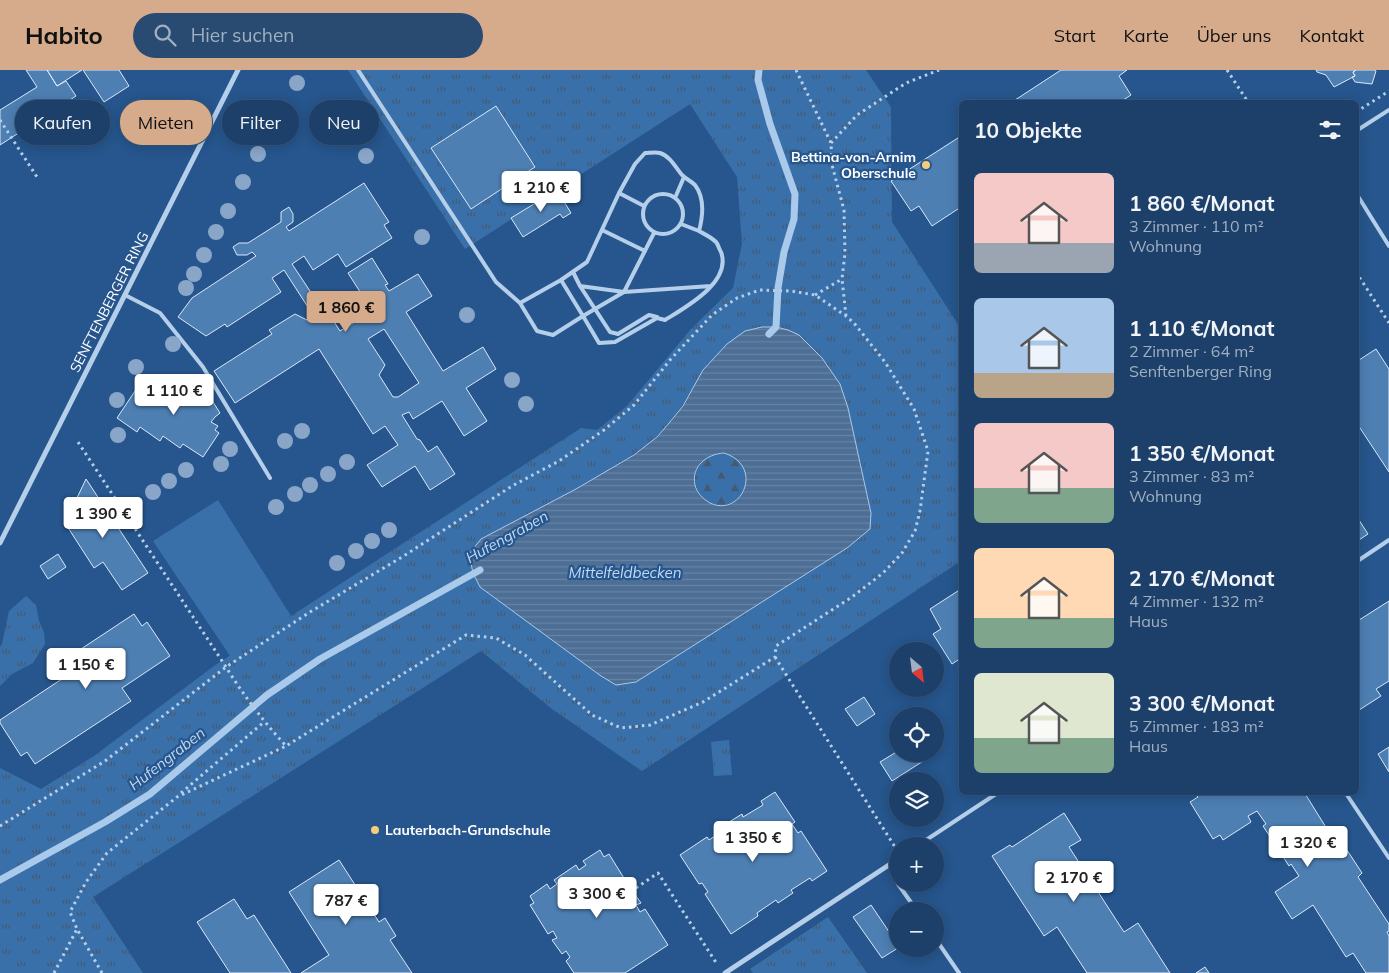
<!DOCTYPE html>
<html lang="de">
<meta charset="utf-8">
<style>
:root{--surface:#1c406a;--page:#294b72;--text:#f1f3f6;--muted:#a0afc1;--line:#3a597e;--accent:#d6ab8b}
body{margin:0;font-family:Mulish,sans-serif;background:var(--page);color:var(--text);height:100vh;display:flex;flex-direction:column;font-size:19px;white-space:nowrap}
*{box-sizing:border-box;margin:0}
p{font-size:16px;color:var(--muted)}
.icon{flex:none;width:28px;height:28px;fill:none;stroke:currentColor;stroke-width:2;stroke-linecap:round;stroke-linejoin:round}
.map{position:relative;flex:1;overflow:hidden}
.drawer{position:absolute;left:959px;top:30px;width:400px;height:695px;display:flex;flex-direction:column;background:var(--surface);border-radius:8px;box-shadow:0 2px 12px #0003,0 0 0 1px var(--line)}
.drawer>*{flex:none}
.top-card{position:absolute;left:15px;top:30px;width:475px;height:45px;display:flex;gap:10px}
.needle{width:32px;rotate:152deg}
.fabs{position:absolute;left:889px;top:572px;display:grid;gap:10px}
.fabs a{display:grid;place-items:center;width:55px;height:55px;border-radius:50%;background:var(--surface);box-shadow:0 2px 12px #0003,0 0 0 1px var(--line);font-size:25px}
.price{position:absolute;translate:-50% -42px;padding:0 11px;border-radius:5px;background:#fff;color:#222;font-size:16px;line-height:32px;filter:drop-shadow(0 1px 2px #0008)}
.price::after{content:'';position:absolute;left:50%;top:30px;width:15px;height:11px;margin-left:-8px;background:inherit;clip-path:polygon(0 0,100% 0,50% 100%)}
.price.selected{background:var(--accent);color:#111}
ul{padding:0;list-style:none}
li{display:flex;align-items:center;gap:15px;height:125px;padding:0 15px}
li span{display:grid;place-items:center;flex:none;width:140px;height:100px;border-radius:8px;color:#555}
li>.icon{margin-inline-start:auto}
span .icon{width:60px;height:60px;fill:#fffc;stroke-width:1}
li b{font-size:21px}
h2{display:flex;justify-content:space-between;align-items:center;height:60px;padding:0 15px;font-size:21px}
.pill{padding:0 18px;border-radius:22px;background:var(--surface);box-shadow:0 2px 12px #0003,0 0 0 1px var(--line);font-size:18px;line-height:45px}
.pill.selected{background:var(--accent);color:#111}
header{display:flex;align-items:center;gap:30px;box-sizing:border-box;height:70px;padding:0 25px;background:var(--accent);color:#111}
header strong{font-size:24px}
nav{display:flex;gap:28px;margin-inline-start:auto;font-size:18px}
.search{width:350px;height:45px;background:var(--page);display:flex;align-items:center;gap:12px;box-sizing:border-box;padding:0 18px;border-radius:28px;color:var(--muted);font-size:19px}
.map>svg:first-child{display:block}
.grass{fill:url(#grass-tufts);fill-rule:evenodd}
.forest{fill:url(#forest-firs)}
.garden{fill:#3a70aa}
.water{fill:url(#water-rules);stroke:#aacaeb;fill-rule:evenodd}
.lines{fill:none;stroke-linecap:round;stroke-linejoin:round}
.stream{stroke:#aacaeb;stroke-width:7}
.building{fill:#4e7fb3;stroke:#dae8f8;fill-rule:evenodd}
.path{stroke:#b5cfeb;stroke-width:3;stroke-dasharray:2.5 4;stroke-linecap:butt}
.lane{stroke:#b5cfeb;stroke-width:4}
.street{stroke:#b5cfeb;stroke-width:5}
.tree{fill:#89a6c8}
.poi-dot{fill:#f4cd7a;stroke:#26568d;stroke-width:2}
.labels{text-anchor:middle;stroke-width:4.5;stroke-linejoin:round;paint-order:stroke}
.poi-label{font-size:14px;font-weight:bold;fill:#fff;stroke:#26568d;text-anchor:end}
.street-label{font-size:14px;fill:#fff;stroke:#26568d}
.water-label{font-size:15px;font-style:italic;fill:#c1d9f2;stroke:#26568d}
</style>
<header>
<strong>Habito</strong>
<div class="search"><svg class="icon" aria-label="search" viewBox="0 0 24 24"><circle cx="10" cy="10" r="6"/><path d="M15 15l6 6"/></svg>Hier suchen</div>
<nav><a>Start</a><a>Karte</a><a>Über uns</a><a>Kontakt</a></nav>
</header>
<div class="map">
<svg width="1389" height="903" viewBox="0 0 1389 903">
<defs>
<pattern id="grass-tufts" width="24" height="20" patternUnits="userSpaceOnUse" patternTransform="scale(1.25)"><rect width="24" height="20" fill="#3a70aa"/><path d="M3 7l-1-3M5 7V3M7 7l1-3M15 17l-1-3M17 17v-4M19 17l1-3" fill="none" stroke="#455a72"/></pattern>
<pattern id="forest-firs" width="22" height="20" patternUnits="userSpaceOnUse" patternTransform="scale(1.25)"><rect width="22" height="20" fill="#3a70aa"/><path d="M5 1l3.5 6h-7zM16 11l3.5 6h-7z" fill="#455a72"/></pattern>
<pattern id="water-rules" width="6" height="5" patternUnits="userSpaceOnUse" patternTransform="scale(1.25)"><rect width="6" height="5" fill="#4d6e95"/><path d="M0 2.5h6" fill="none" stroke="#6884a5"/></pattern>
</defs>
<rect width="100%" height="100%" fill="#26568d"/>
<path class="grass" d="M348,0H866L891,37L892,152L961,259V491L642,701L552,639L481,581L93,827L143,903H0V698L41,719L94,686L214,596L581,358L597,360L627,336L691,259L733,218L742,174L737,107L690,34L465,179ZM703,300L840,314L848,338L871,443L870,459L847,478L636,612L481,469C522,447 564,426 605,402C623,391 642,380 658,365C677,346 690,324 703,300Z
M26,526L36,535L39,551L44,562L45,574L33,593L12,604L0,616V577L2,574L9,541Z
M729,670L732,705L714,706L711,672Z
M828,847L867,903H753L750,899Z"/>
<path class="forest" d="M695 409a26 26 0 1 1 52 0a26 26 0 1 1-52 0Z"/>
<path class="garden" d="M218,430L291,546L230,586L153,471Z"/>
<path class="water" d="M762,257H776L788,260L799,265L822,288L840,314L848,338L871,443L870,459L847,478L636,612L616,615L601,606L480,517L473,503L469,484L481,469L576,419L634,385L657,367L670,352L683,336L703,300L727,274L745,261ZM724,383C765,396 742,448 710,433C703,429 697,423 695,415C691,396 707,384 724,383Z"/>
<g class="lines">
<path class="stream" d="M759,0L758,10L770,54L795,124L794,149L784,182L778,218L776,257L769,264
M0,810L105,752L150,724L267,625L320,589L480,500"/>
</g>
<path class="building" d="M26,0H47L57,16L66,11L76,26L0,75V40L37,17Z
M47,0H82L57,16Z
M83,0H119L129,16L104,32Z
M1061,0H1127L1119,6L1131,25L1120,32H1012Z
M1316,0H1356L1353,2L1355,6L1334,17L1326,5L1317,2Z
M1356,0H1374L1376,1L1372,14L1355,12L1352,7L1355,6L1353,2Z
M496,36L535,97L471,139L431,78Z
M961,66V137L932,156L919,136L911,141L891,111Z
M364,113L389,152L384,155L392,168L346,197L338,184L313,200L304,186L292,194L314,227L325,238L340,261L353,253L350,248L371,235L366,227L364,228L348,203L372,188L388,214L385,215L389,221L418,204L432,226L406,242L443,301L483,277L496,299L466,318L487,351L464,366L442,331L413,349L409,342L402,345L417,369L420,370L428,382L437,376L455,404L430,420L415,396L382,417L367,395L398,375L385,356L373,364L319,279L235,333L214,301L272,264L269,260L295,244L307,250L313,245L284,200L272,208L281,222L227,257L225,254L206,266L178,247L192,228L256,186L252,182L247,185H237L233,177L239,173H248L281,152V142L289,137L293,144V152L286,157L289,161ZM384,259L419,313L398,327H393L379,305L385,295L368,269Z
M557,120L571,143L563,148L560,144L523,167L511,148Z
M1376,279L1389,299V402L1356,352V292Z
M199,310L220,343L215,347L211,352L218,356L215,360L219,363L203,387L183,374L180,378L163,366L160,371L140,357L137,362L117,348L137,318L145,323L160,314L177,324Z
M86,409L148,503L122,520L103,492L94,498L65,453Z
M1357,447L1368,464L1356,472V447Z
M58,484L66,497L48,509L40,496Z
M961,519V588L952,594L933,564L941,559L930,539Z
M1389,531V611L1376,619L1381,626L1356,642V552Z
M134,544L142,556L147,552L170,586L122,618L131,631L35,694L27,682L21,686L0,653V650L83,595L75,583Z
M864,627L875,644L857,656L845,639Z
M1389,677V702L1378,684Z
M898,681V684H925L928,688L892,711L880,692Z
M775,722L795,752L792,754L798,763L801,761L827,801L812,811L810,808L791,820L793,823L778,833L776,830L757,843L758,846L731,864L705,824L708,822L702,813L699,814L680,785L707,767L709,770L728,757L726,754L742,744L743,747L763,735L761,731Z
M1200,722H1304L1340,780L1345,777L1362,803L1358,807L1389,854V861L1387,862L1389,866V903H1366L1353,883L1346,887L1313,835L1292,849L1275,822L1299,806L1291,794L1289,796L1263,756L1266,754L1257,741L1248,746L1251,752L1223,770L1220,765L1213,769L1190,732L1198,727L1196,725Z
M1064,743L1081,770L1069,777L1124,862L1138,853L1170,903H1087L1057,857L1044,866L992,786L1010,775L1012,777Z
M600,780L604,787L609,784L627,813L623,816L627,822L631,819L641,833L636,835L640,842L645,839L668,875L625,903H574L566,891L570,887L566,881L562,884L552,870L557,868L553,861L548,864L530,835L534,833L530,826L547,814L550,819L557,814L554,810L576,795L579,800L586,795L583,791Z
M339,790L379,852L385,848L396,866L390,870L412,903H301L329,885L289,822Z
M234,829L247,849L254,845L291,903H230L197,852Z
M871,835L898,875V878L882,888L853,847Z
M1205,897L1209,903H1196Z"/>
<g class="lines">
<path class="path" d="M796,0L831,73L832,95L844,140L845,183L842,209L846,246
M1227,0L1248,32
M1356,42L1389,21
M0,50L37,107
M831,73L857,45L906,13L939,0
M1356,202L1389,253
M815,225L842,209
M775,587L895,777
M181,723L264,652
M0,756L105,691L226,597L310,542L402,487L512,416L559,391L604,360L634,335L670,290L712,245L737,228L760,220L791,221L815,225L846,246L854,253L885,292L914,339L928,381L920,441L915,461L902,483L883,503L852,527L776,576L775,587L703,632L650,655L621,658L592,645L525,585L496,568L466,565L286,676C263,651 244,626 226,597L76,369
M636,818L658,803L717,894
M54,903L77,859
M102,903L77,859L70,842L86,812L107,783L177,727L286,676"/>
<path class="lane" d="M358,0L496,212L520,233
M1356,61L1389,40
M645,83C649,83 656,82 660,83C670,86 676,98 682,105C686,109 691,111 695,115C705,128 703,146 699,161C704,164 711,167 716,172C718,174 719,179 721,182C732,212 686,237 665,250L657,248L615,272L599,273L583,246L553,265L537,261L520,233L561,210L587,192L619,123L635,94Z
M619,123L644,136
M1356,123L1389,176
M643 144a20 20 0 1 1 40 0a20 20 0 1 1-40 0Z
M675,128L684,107
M681,154L699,161
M602,160L645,181
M573,202L580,216L624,222L711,216
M561,210L583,246L624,222L654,163
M580,216L610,262L618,264L649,245L657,247
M125,225L160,243L203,297L270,408
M1356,492L1389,470
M1345,722L1389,788
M917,776L999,722
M898,803L896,810L898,813
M898,814L917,841
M935,868L959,903"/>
<path class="street" d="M0,473L238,0
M725,903L898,789"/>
</g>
<g class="tree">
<circle cx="297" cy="13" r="8"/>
<circle cx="273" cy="58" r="8"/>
<circle cx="258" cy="84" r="8"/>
<circle cx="366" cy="86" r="8"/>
<circle cx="243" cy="112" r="8"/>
<circle cx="228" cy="141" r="8"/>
<circle cx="216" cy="162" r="8"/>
<circle cx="422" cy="167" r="8"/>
<circle cx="204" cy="185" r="8"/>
<circle cx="194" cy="204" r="8"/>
<circle cx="186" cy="218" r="8"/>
<circle cx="467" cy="245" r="8"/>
<circle cx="173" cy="274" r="8"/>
<circle cx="136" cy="297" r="8"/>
<circle cx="512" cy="310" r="8"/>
<circle cx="117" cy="330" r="8"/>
<circle cx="526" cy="334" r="8"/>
<circle cx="302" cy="361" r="8"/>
<circle cx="118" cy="365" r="8"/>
<circle cx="285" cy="371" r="8"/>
<circle cx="230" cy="379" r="8"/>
<circle cx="347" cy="392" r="8"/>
<circle cx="221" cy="394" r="8"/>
<circle cx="186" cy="400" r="8"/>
<circle cx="328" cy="404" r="8"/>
<circle cx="169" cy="411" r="8"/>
<circle cx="310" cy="415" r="8"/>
<circle cx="153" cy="422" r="8"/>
<circle cx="295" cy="424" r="8"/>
<circle cx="276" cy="437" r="8"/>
<circle cx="389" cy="460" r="8"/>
<circle cx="372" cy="471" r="8"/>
<circle cx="356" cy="481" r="8"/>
<circle cx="337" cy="493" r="8"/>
</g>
<g class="poi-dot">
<circle cx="926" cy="95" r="5"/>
<circle cx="375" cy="760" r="5"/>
</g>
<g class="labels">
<g class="poi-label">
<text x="916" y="92">Bettina-von-Arnim<tspan x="916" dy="16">Oberschule</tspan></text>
<text x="385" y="765" text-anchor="start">Lauterbach-Grundschule</text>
</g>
<g class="street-label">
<text transform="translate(109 232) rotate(-63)" y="5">SENFTENBERGER RING</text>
</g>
<g class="water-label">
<text transform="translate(507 467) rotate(-29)" y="5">Hufengraben</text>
<text x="625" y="508">Mittelfeldbecken</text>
<text transform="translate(167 689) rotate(-38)" y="5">Hufengraben</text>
</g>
</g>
</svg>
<div class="fabs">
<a><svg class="needle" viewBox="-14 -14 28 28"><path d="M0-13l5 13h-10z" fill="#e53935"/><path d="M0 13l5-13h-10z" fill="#a0afc1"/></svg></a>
<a><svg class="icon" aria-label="locate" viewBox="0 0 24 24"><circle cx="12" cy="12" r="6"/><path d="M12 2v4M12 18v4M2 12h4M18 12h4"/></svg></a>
<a><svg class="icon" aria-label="layers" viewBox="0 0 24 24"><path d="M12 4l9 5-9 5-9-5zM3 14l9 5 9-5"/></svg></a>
<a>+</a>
<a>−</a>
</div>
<b class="price" style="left:541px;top:143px">1 210 €</b>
<b class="price selected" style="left:346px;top:263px">1 860 €</b>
<b class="price" style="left:174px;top:346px">1 110 €</b>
<b class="price" style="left:103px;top:469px">1 390 €</b>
<b class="price" style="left:86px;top:620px">1 150 €</b>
<b class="price" style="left:753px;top:793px">1 350 €</b>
<b class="price" style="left:1308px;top:798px">1 320 €</b>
<b class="price" style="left:1074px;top:833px">2 170 €</b>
<b class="price" style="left:597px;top:849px">3 300 €</b>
<b class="price" style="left:346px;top:856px">787 €</b>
<div class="top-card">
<a class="pill">Kaufen</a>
<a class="pill selected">Mieten</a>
<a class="pill">Filter</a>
<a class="pill">Neu</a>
</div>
<section class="drawer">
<h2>10 Objekte<svg class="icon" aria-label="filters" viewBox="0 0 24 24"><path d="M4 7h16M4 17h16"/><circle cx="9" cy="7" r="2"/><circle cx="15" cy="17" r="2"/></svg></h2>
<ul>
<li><span style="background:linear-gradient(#f6c9c9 70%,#9aa5b1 0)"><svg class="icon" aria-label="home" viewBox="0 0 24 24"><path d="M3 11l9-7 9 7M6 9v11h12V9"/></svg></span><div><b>1 860 €/Monat</b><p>3 Zimmer · 110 m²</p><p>Wohnung</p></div></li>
<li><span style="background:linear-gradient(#a9c7e8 75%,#b9a48a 0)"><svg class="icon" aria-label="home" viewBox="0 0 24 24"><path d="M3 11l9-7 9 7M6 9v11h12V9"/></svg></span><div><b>1 110 €/Monat</b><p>2 Zimmer · 64 m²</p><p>Senftenberger Ring</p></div></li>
<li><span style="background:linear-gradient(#f6c9c9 65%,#7fa58c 0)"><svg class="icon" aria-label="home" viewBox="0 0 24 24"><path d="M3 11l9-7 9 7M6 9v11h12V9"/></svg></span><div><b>1 350 €/Monat</b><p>3 Zimmer · 83 m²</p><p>Wohnung</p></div></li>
<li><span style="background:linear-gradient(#ffd9b3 70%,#7fa58c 0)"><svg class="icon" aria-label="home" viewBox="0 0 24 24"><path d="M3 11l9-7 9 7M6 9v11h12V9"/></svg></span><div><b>2 170 €/Monat</b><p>4 Zimmer · 132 m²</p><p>Haus</p></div></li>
<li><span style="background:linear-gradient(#dfe7d0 65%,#7fa58c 0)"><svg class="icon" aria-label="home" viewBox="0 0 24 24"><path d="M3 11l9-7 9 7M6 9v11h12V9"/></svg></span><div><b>3 300 €/Monat</b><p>5 Zimmer · 183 m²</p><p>Haus</p></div></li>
</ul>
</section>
</div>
